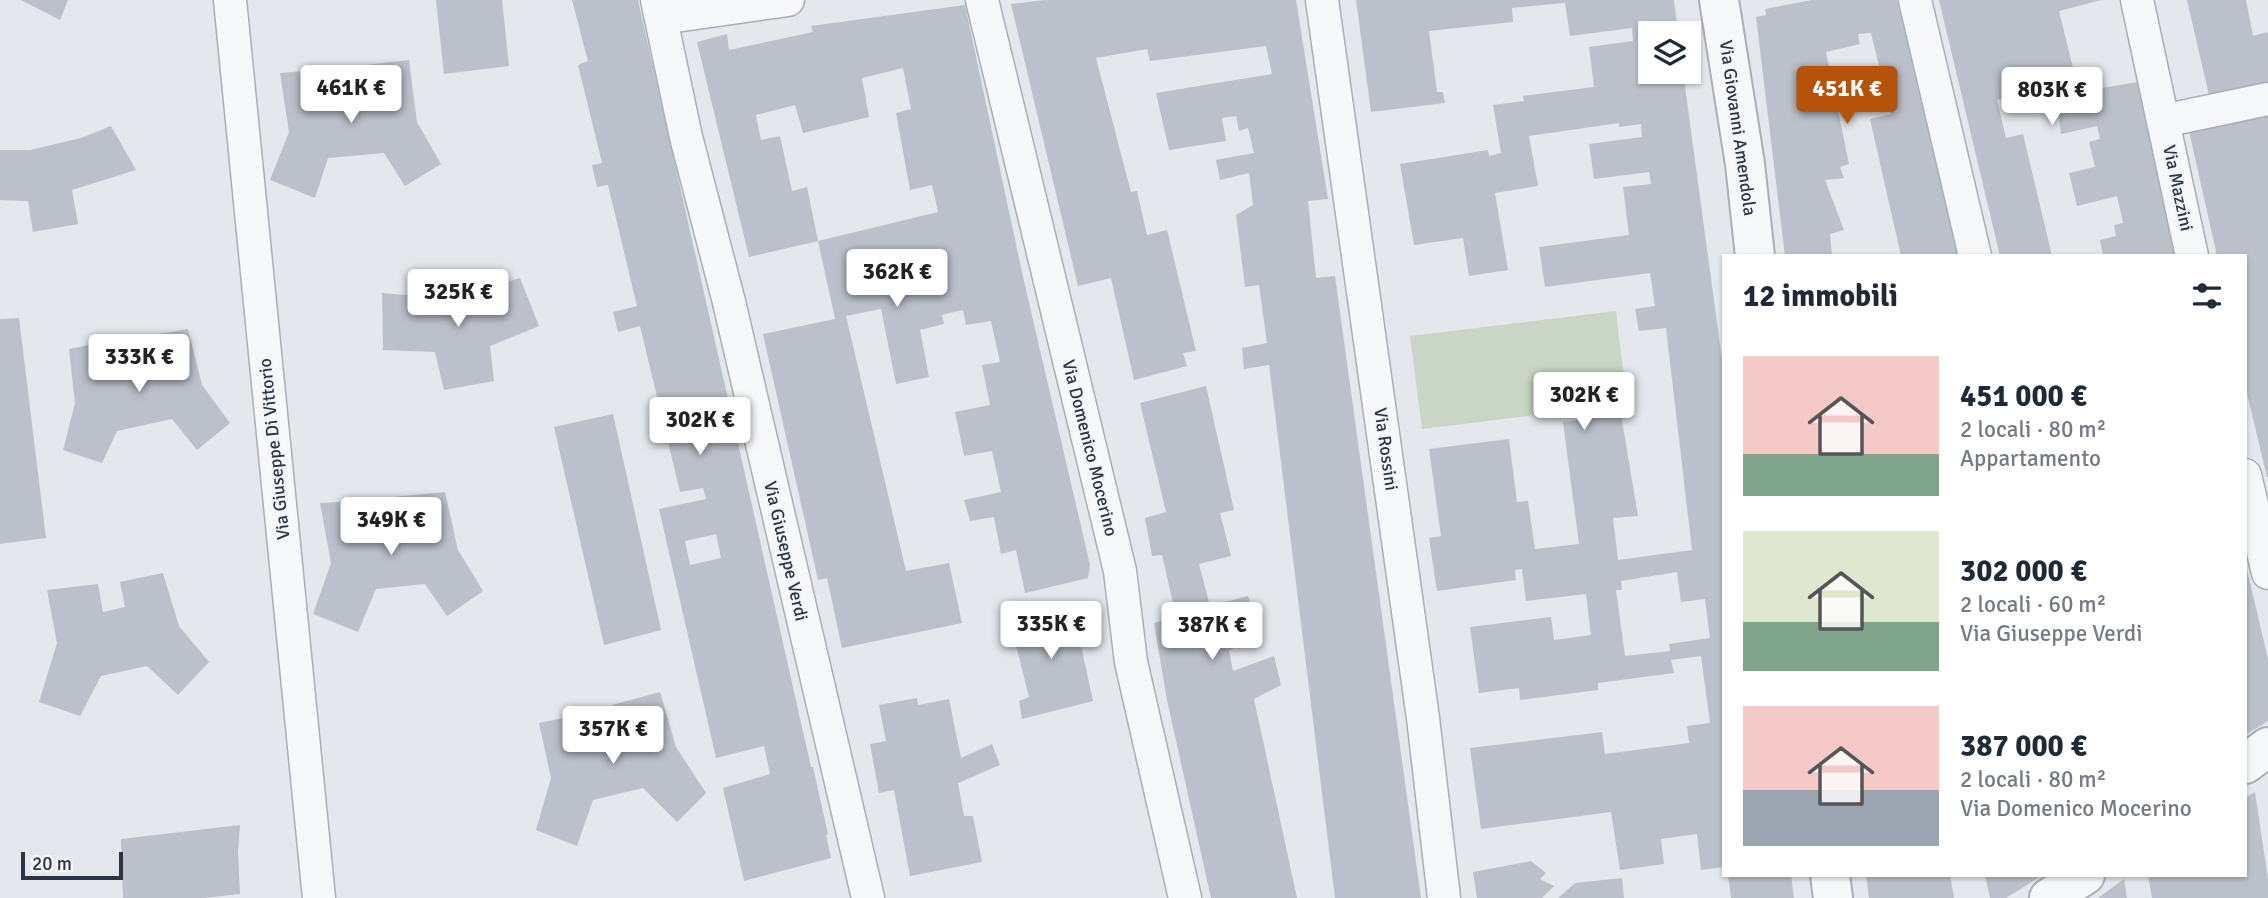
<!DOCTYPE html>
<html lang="it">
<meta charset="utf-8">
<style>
:root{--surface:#fff;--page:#f2f2f3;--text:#1f2937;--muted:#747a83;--accent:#b45309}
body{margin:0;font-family:Signika,sans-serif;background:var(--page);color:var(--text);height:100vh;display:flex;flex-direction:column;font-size:26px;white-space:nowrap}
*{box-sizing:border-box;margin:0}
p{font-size:23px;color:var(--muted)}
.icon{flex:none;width:38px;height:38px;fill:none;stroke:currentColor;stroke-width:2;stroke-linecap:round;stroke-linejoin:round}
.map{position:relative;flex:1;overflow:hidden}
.details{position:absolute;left:1722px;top:254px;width:525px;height:623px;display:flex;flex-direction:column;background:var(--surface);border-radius:0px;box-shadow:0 2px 5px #0004}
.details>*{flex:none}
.fabs{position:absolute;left:1638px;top:21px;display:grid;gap:14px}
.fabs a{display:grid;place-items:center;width:63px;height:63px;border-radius:0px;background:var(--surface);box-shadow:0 2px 5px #0004;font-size:35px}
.scale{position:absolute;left:21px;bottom:18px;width:102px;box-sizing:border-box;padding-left:7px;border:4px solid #2b3445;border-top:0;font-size:19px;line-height:24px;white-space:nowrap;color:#2b3445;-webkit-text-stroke:5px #f4f6f9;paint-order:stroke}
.price{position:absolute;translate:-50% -60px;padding:0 16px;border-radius:7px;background:#fff;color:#222;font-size:23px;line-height:46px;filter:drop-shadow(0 2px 4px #0008)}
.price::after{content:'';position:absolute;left:50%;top:42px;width:21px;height:16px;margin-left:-10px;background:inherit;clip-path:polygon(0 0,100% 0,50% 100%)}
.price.selected{background:var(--accent);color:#fff}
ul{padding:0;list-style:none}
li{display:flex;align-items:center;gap:21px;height:175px;padding:0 21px}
li span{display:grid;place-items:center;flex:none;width:196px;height:140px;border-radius:0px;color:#555}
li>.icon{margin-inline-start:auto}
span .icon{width:84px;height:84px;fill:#fffc;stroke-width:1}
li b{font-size:30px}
h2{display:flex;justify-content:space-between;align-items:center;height:84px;padding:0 21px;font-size:30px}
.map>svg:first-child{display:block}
.green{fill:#c9d6c5}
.building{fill:#bbc0ca;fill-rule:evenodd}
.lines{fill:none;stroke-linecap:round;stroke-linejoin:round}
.minor-casing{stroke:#a9aeb7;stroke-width:35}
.tertiary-casing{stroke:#a9aeb7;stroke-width:42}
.minor{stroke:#f7f8fa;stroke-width:32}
.tertiary{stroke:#f7f8fa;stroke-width:38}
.labels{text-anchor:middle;stroke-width:5;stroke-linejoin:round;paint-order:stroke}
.street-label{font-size:18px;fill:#2b3445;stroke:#f4f6f9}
</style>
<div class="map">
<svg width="2268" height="898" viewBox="0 0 2268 898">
<rect width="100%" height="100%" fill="#e4e7ec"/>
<path class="green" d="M1616,311L1627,404L1422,429L1410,336Z"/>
<path class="building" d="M21,0H68L60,20Z
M436,0H502L509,66L444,74Z
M572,0H638L811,767H813L828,834L826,835L831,858L744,881L723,788L770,774L764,746L716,758L659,509L706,499L703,488L680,492L640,326L618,332L613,312L637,306L608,185L597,187L592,165L602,163L578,65L588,61ZM716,534L721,558L690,565L685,541Z
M1044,0H1296L1328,199L1308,201L1316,278L1335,276L1421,898H1335L1269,365L1244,369L1242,348L1267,343L1259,285L1245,287L1236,215L1253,205L1249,173L1220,180L1216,160L1254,153L1248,128L1239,131L1236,116L1222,118L1226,141L1169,150L1156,93L1272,74L1266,46L1150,61L1147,49L1096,58L1131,192L1137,191L1147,235L1167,230L1196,351L1183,353L1187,366L1134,380L1111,278L1078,286L1011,4Z
M1356,0H1674L1678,33H1650V72H1683L1724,374V867L1701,870L1697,834L1661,839L1664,864L1620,870L1611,812L1481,829L1470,748L1602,732L1605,754L1689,743L1687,726L1710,723L1701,656L1671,660L1674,673L1598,683V690L1520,700L1519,688L1479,693L1470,627L1551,617L1554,640L1591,635L1586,594L1526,601L1522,569L1515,570L1516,580L1437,591L1429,538L1441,536L1429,449L1509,439L1517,502L1528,501L1535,549L1579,544L1563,422L1621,415L1638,516L1613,518L1618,560L1692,550L1666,328L1639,331L1635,309L1655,306L1650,273L1545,287L1539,247L1629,235L1623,187L1651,184L1649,172L1594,179L1589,144L1642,137L1641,124L1619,127V123L1529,136L1538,186L1495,193L1508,270L1469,276L1463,238L1414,245L1400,164L1488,150L1489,156L1501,153L1493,105L1524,101L1523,96L1594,87L1589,47L1633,41L1632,28L1570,36L1565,3L1512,8L1513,22L1429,31L1437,92H1443L1445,103L1371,112ZM1677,572L1681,602L1705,599L1710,638L1669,644L1670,651L1625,656L1616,590H1622L1621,581Z
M1812,0H1897L1960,256H1901L1870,119L1891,114L1871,33L1858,34L1860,44L1826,52L1849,164L1840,167L1844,178L1825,180L1844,230L1830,234L1832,256H1785L1756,17L1766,15L1765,9Z
M1939,0H2101L2059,11L2079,92L2137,82L2178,256H2103L2100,240L2116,236L2114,225L2123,223L2117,196L2077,206L2069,173L2095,167L2089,142L2100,139L2097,126L2061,134L2055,86L1997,100L2006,138L2023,134L2052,256H2000Z
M2187,0H2246L2253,36L2268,32V82L2209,95Z
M965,5L1023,277L1090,565L1088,578L1025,593L1016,550L1001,554L994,517L970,521L964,500L1001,492L992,451L964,456L955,412L990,405L982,365L1000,362L991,321L966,325L963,310L942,315L944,324L920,330L929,377L896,384L881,309L846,316L906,571L949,563L962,623L842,648L827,578L818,580L763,334L835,319L818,241L938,212L932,185L910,190L896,113L911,109L903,68L862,78L869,117L803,133L795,105L756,115L761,140L780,136L792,191L807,187L818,241L749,257L697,42L727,34L729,50L813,32L811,26Z
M409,60L417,122L441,164L405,186L384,153L328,158L315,198L270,180L289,132L280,73L330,69L336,97L361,95L357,66Z
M2268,112V477H2267L2245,385V256H2217L2189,131Z
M111,126L136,170L72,190L78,224L33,232L28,201L0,200V150H30L81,138Z
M520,278L539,326L490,346L494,381L444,390L435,352L383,350L382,293L453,299Z
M19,318L46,538L0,544V319Z
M188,329L202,385L230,423L197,450L172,419L117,431L102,463L63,450L75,403L69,349L116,340L121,367L145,363L141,337Z
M1206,386L1234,510L1220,513L1231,556L1199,564L1210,606L1248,596L1259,632L1229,651L1233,671L1274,656L1281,685L1254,699L1297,898H1211L1167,700L1154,623L1176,616L1162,555L1152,556L1145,518L1166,512L1140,403Z
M613,414L661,630L604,645L554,427Z
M445,492L458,550L483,591L447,616L425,584L376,589L358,632L313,614L331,563L320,503L370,500L374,527L396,525L393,497Z
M2245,561L2268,659V721L2245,735Z
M163,573L179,626L209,662L178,695L147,666L101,676L80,716L39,702L57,643L47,590L98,584L103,612L125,607L120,582Z
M1072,604L1093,701L1022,719L1019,701L1029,697L1009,617Z
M660,692L676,747L706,793L677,822L643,788L593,800L577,846L536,830L551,778L539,723L589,713L595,737L617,732L612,705Z
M917,698L918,705L949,699L961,758L992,744L1000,765L958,783L964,816H973L982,862L910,876L894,790L879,793L870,744L886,741L879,705Z
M2255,792L2268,879V898H2152L2148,875H2245V798Z
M240,825L238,852L240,894L204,898H123L121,839Z
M1531,861L1546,873L1540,879L1554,886L1542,898H1477L1473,872Z
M1728,875H1791L1794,898H1731Z
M1866,875H1950L1954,898H1869Z
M1985,875H2043L2006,898H1990Z
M1622,878L1624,898H1558L1575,883Z
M2124,879L2127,898H2098Z"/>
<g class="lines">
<g class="minor-casing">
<path id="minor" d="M230,0L319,898
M657,0L686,137L729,302L868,898
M982,0L1120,571L1131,662L1185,898
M1322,0L1423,718L1444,898
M1915,0L1975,256
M2137,0L2192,256
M661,18L788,0
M2163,121L2268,99
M2245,475L2268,573"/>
</g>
<g class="tertiary-casing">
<path id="tertiary" d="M1719,0L1745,164L1755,256
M2245,764L2268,747
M1830,875L1833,898
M2049,898L2085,875"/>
</g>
<use href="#minor" class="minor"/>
<use href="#tertiary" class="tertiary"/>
</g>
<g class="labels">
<g class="street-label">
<text transform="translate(1738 128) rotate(82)" y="6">Via Giovanni Amendola</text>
<text transform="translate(2178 188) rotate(78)" y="6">Via Mazzini</text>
<text transform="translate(1090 448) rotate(76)" y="6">Via Domenico Mocerino</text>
<text transform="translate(274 449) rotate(-96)" y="6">Via Giuseppe Di Vittorio</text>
<text transform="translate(1386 449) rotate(82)" y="6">Via Rossini</text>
<text transform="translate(786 551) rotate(77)" y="6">Via Giuseppe Verdi</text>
</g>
</g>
</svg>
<div class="fabs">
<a><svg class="icon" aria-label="layers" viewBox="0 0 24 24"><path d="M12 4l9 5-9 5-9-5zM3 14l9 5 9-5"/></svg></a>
</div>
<div class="scale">20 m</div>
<b class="price" style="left:351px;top:125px">461K €</b>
<b class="price selected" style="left:1847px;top:126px">451K €</b>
<b class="price" style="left:2052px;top:127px">803K €</b>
<b class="price" style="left:897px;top:309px">362K €</b>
<b class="price" style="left:458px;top:329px">325K €</b>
<b class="price" style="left:139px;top:394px">333K €</b>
<b class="price" style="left:1584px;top:432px">302K €</b>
<b class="price" style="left:700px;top:457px">302K €</b>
<b class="price" style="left:391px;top:557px">349K €</b>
<b class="price" style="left:1051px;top:661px">335K €</b>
<b class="price" style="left:1212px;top:662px">387K €</b>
<b class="price" style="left:613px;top:766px">357K €</b>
<section class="details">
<h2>12 immobili<svg class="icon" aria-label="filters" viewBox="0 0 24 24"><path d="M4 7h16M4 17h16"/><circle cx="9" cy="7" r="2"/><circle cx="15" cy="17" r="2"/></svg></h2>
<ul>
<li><span style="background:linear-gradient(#f6c9c9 70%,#7fa58c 0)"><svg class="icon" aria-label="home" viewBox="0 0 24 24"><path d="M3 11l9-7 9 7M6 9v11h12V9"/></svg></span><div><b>451 000 €</b><p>2 locali · 80 m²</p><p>Appartamento</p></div></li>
<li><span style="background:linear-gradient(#dfe7d0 65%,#7fa58c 0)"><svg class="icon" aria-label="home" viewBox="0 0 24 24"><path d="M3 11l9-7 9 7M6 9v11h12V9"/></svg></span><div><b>302 000 €</b><p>2 locali · 60 m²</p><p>Via Giuseppe Verdi</p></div></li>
<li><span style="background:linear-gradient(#f6c9c9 60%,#9aa5b1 0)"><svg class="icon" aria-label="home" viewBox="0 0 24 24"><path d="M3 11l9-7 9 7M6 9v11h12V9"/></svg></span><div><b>387 000 €</b><p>2 locali · 80 m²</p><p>Via Domenico Mocerino</p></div></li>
</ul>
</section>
</div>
